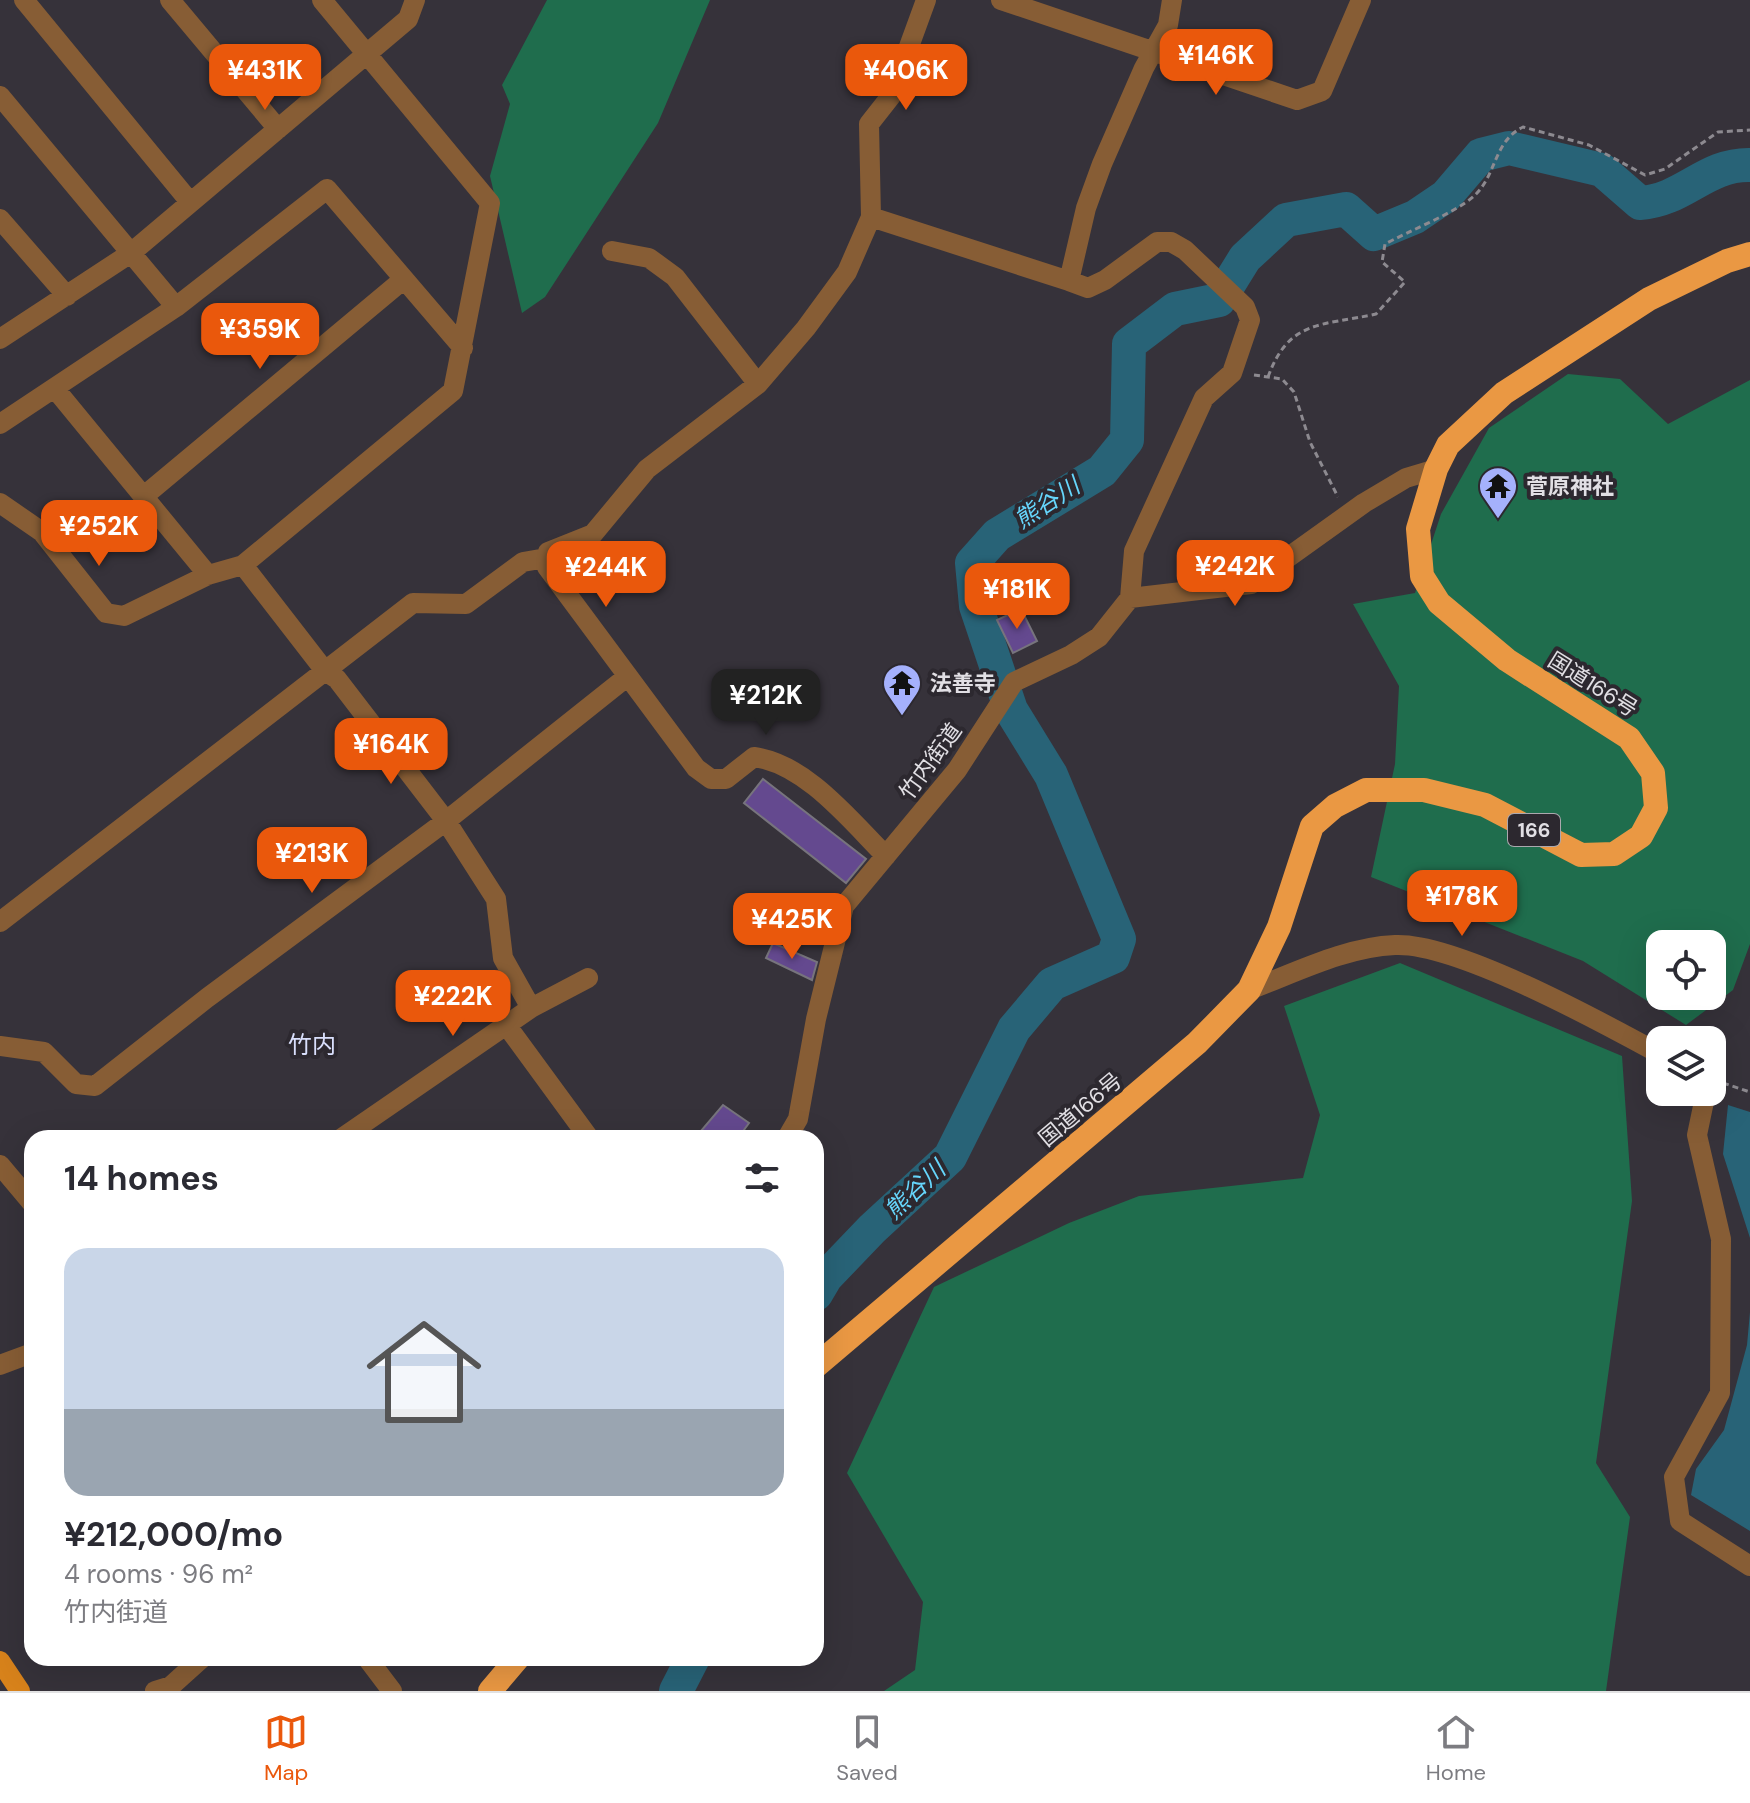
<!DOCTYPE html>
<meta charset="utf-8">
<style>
:root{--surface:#fff;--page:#f2f2f3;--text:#2b2b33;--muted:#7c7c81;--line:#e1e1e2;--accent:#ea580c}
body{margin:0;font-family:"DM Sans","Noto Sans JP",sans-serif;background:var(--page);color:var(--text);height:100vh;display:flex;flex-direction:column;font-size:30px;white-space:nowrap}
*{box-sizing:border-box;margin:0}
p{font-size:26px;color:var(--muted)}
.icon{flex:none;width:44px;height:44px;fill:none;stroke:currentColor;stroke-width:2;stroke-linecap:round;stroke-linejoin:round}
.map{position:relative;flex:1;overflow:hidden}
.sheet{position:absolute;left:24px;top:1130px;width:800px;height:536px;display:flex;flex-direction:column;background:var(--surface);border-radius:24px;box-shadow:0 8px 32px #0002}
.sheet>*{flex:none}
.buttons{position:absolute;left:1646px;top:930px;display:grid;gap:16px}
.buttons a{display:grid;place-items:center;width:80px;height:80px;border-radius:16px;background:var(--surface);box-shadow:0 8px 32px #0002;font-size:40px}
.price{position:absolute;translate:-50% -68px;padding:0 18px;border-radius:16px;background:var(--accent);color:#fff;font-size:26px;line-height:52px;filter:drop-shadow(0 2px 4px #0008)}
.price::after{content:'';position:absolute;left:50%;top:48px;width:24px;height:18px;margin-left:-12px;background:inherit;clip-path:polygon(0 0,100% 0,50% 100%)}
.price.on{background:#222;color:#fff}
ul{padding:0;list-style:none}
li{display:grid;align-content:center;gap:16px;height:424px;padding:0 40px}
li+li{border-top:2px solid var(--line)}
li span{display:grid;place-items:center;height:248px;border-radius:24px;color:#555}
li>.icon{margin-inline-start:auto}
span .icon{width:144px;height:144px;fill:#fffc;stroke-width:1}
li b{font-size:34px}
h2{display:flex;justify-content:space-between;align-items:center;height:96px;padding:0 40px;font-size:34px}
.tabs{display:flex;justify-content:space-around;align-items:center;height:112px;border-top:2px solid var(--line);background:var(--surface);font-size:22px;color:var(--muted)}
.tabs a{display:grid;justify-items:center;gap:4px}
.tabs .on{color:var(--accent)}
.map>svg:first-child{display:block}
.forest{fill:#1f6d4d;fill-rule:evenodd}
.water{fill:#286377}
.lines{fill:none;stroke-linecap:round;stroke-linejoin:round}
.river{stroke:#286377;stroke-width:34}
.building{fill:#64498f;stroke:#77747d;stroke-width:2}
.path{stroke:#8d8a90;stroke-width:3;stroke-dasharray:6 4;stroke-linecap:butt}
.minor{stroke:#875d35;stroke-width:20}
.major{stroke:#d7821b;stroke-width:20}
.highway{stroke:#ea9843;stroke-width:24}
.labels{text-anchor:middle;stroke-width:8;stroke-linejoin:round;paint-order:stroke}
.shield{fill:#2c282f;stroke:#aba8ae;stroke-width:2}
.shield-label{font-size:20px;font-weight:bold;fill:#e1dfe4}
.poi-label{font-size:22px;font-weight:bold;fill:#e1dfe4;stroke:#2c282f;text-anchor:start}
.street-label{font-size:22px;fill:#e1dfe4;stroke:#2c282f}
.water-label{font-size:24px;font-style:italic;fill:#66d6fc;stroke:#2c282f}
.neighbourhood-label{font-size:24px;fill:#d9dffc;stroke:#2c282f}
</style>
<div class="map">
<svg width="1750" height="1691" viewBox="0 0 1750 1691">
<rect width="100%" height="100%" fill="#36323a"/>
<path class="forest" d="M547,0H710L658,123L545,297L522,313L490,176L510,104L502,85Z
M1568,374L1620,379L1668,424L1750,380V944L1733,990L1686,1025L1583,961L1371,877L1395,764L1399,686L1353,604L1415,593L1441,514L1489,428ZM1660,944H1712V996H1660Z
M1400,963L1622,1056L1632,1201L1596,1463L1630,1517L1606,1691H884L915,1670L923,1602L847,1473L934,1287L1069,1223L1139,1196L1303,1178L1320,1115L1284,1006Z"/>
<path class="water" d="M1728,1105L1750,1112V1238L1723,1154Z
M1750,1312V1531L1691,1495L1696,1469L1724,1430L1747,1345Z"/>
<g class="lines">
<path class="river" d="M816,1294L826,1277L872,1229L950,1157L1014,1029L1052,984L1113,957L1119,939L1051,775L1011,710L976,606L972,563L997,535L1102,471L1127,440L1129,344L1175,309L1219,300L1245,258L1286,220L1346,209L1374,234L1415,217L1446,196L1481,155L1509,148L1602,170L1640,203C1685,200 1705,164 1750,165
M676,1691L693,1658"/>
</g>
<path class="building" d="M1021,609L1037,641L1013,653L997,620Z
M763,779L866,859L846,883L744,803Z
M773,943L817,962L812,980L766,958Z
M723,1105L749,1123L738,1138H695Z"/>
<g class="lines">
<path class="path" d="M1254,375L1282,379L1294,392L1310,442L1338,497
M1268,377C1289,319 1322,326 1376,314L1405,282L1382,262L1385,244C1407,232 1457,212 1474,196C1497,175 1493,142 1523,127L1589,145L1645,175L1665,169L1718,132L1750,130
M1723,1083L1750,1092"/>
<path class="minor" d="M24,0L190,202
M170,0L278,129
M1001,0L1297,100L1322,91L1361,0
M0,96L176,307
M871,217L1069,281L1086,208L1102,164L1144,68L1168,25L1172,0
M0,219L67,296
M612,251L649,258L675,277L758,384
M1069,281L1088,288L1105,280L1157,242H1171L1185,250L1245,307L1250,320L1232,373L1204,398L1134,551L1130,598
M0,339L131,253L408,19L415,0
M56,390L208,575
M0,424L176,307L327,189L463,348
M144,496L404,279
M0,503L42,532L106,613L124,616L208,575L243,565L453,391L490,203L322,0
M546,558L547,567L696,768L711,779H726L754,757C806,764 850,820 886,856
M243,565L325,671L337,679L446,821L496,899L503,958L531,1008
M0,922L413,603L466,604L523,562L546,558L548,552L593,534L647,469L758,384L806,328L847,272L871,217L869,124L891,96L926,0
M1249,990C1295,973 1345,947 1395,945C1456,942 1603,1023 1660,1054
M507,1026L589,1138
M0,1046L44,1052L76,1084L95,1086L207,998L446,821L628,676
M1706,1092L1697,1135L1721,1239L1720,1393L1674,1477L1680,1521L1750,1566
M342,1138L531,1008L588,978
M787,1138L798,1119L816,1019L844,906L957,770L1014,682L1071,655L1099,637L1130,598L1251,584L1364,503L1406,478L1436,469
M0,1165L32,1203
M0,1365L32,1353
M367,1658L392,1691
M155,1691L171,1686L202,1658"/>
<path class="major" d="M0,1661L20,1691"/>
<path class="highway" d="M816,1366L1197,1043L1249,990L1279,927L1312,826L1335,806L1366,790H1424L1485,805L1581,855L1614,854L1641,836L1656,808L1653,773L1629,738L1507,660L1439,603L1422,576L1418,529L1436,469L1448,445L1504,393L1649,299L1727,261L1750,254
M490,1691L518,1658"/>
</g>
<defs>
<g id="temple-pin" transform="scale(2)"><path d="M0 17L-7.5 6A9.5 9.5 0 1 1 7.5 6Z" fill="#a5b1fc" stroke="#2c282f"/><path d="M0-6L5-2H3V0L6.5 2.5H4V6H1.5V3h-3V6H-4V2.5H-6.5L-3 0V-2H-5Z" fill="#111"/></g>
</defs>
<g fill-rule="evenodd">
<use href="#temple-pin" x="1498" y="486"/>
<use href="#temple-pin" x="902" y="683"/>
</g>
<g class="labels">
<rect class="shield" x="1508" y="814" width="52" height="32" rx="6"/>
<g class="shield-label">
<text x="1534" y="837">166</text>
</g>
<g class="poi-label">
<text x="1526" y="494">菅原神社</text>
<text x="930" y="691">法善寺</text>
</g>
<g class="street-label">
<text transform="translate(1593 684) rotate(32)" y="8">国道166号</text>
<text transform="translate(930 761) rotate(-54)" y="8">竹内街道</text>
<text transform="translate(1080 1109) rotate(-40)" y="8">国道166号</text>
</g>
<g class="water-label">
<text transform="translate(1047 503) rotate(-33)" y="8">熊谷川</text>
<text transform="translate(915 1190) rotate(-43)" y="8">熊谷川</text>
</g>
<g class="neighbourhood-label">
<text x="312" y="1053">竹内</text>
</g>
</g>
</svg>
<div class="buttons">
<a><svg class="icon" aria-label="locate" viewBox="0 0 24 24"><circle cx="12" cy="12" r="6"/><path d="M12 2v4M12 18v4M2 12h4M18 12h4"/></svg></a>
<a><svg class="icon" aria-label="layers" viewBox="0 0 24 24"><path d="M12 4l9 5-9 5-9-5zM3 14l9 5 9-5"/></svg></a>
</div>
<b class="price" style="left:1216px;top:97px">¥146K</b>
<b class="price" style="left:265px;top:112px">¥431K</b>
<b class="price" style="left:906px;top:112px">¥406K</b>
<b class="price" style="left:260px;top:371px">¥359K</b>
<b class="price" style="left:99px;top:568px">¥252K</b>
<b class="price" style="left:1235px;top:608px">¥242K</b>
<b class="price" style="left:606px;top:609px">¥244K</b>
<b class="price" style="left:1017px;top:631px">¥181K</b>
<b class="price on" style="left:766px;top:737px">¥212K</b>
<b class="price" style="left:391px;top:786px">¥164K</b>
<b class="price" style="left:312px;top:895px">¥213K</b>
<b class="price" style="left:1462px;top:938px">¥178K</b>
<b class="price" style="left:792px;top:961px">¥425K</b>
<b class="price" style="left:453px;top:1038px">¥222K</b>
<section class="sheet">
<h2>14 homes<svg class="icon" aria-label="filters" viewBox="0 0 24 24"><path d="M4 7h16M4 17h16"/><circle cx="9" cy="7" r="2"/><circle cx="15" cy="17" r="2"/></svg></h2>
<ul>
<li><span style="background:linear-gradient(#c9d6e8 65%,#9aa5b1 0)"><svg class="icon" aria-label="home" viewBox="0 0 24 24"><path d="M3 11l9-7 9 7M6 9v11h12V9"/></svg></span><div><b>¥212,000/mo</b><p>4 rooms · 96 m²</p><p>竹内街道</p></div></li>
</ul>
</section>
</div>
<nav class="tabs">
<a class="on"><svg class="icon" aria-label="map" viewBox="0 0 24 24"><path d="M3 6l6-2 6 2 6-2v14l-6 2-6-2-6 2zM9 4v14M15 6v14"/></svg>Map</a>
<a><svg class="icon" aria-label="saved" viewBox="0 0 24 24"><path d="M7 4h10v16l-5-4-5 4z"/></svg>Saved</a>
<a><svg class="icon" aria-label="home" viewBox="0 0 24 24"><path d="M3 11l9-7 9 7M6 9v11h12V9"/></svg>Home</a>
</nav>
